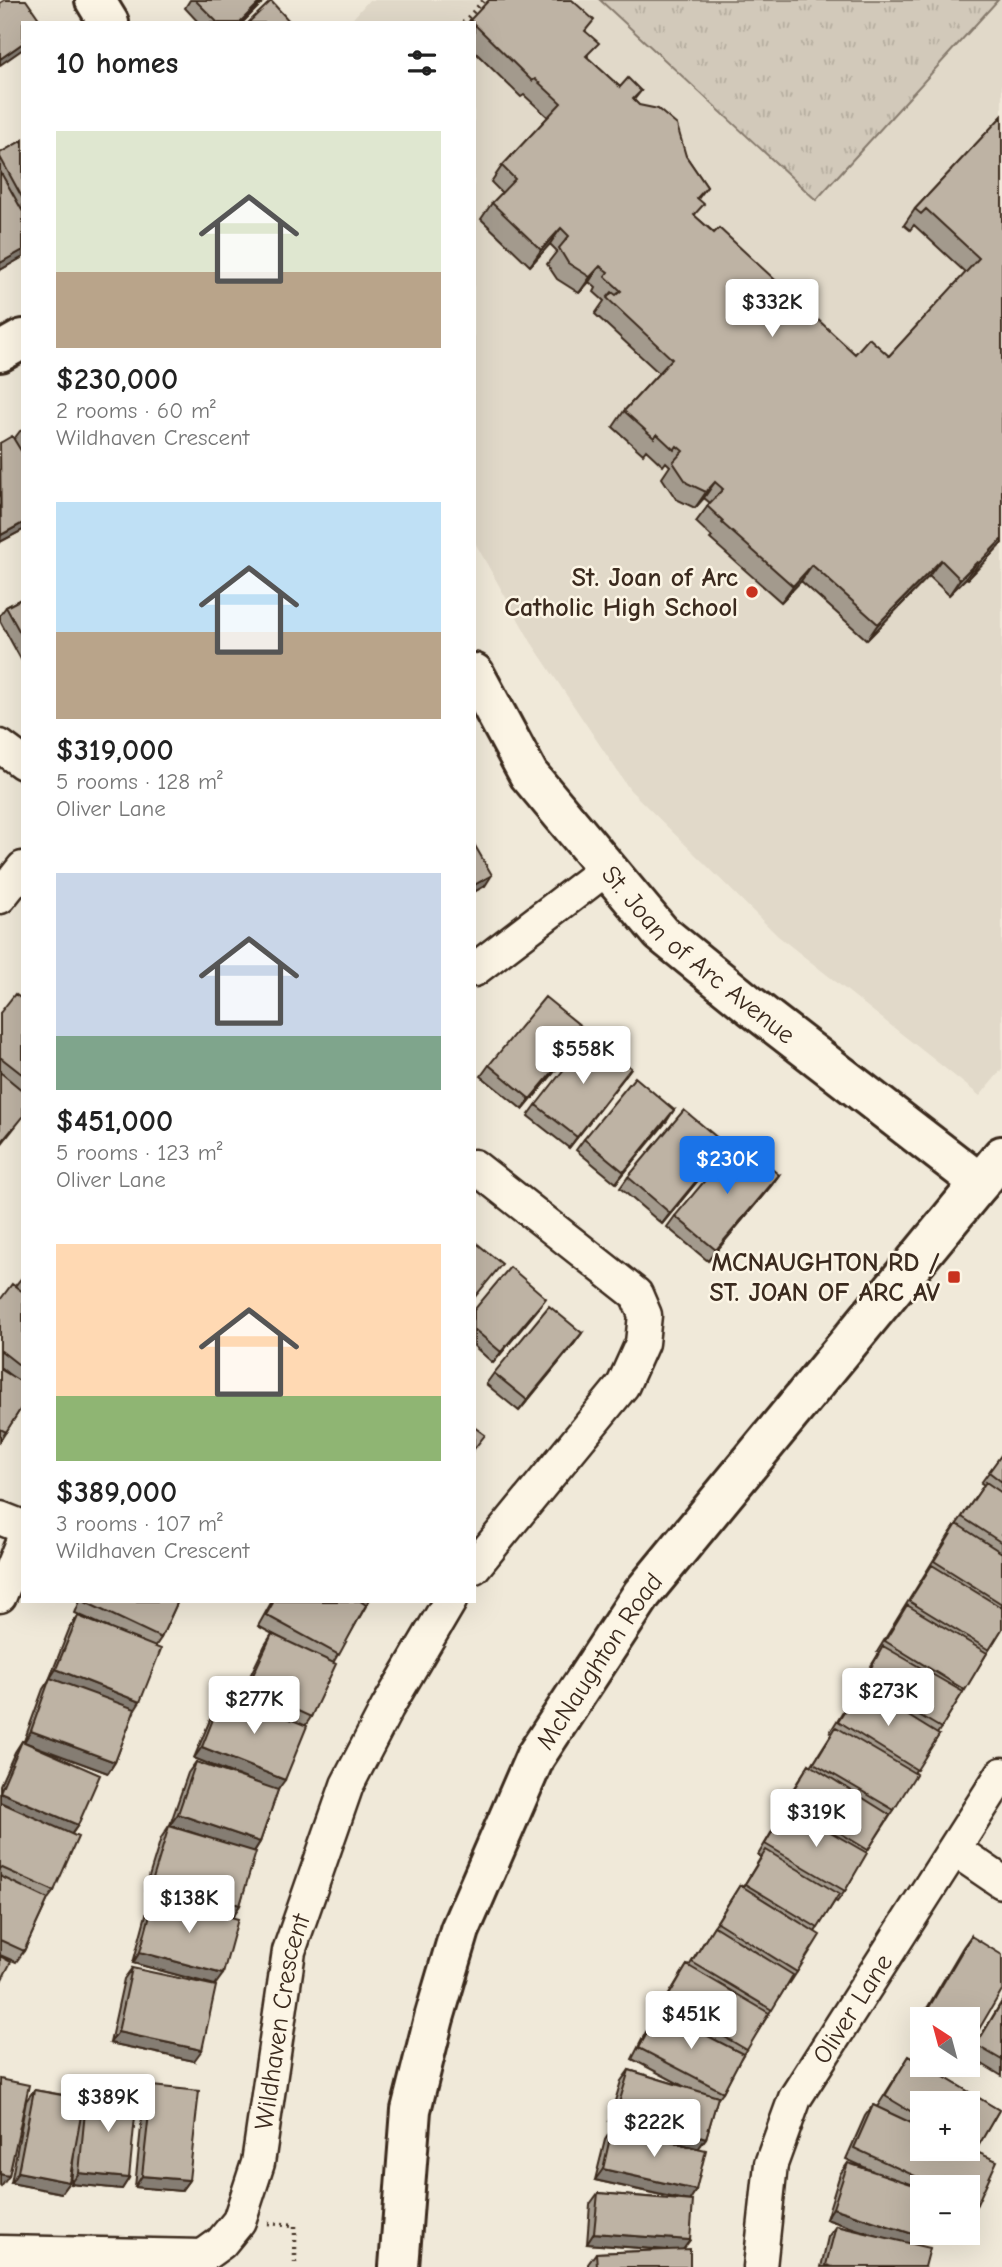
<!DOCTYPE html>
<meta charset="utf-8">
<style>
:root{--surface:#fff;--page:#f6f6f6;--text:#222;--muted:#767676;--accent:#1a73e8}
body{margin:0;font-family:"Comic Neue",sans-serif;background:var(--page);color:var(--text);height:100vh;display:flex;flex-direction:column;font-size:26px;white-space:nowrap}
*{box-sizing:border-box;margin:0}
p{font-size:23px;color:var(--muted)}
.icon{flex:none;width:38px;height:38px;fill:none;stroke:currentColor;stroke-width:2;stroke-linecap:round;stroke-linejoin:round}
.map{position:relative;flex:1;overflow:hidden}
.panel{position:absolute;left:21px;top:21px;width:455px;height:1582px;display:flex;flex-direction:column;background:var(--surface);border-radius:0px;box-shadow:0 7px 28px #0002}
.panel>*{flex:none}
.needle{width:46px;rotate:324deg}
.tools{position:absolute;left:910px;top:2007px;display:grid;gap:14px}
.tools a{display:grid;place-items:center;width:70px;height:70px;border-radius:0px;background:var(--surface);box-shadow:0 7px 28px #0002;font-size:35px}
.price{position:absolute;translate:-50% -60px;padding:0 16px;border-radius:7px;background:#fff;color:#222;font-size:23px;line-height:46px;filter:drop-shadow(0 2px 4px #0008)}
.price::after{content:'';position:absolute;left:50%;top:42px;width:21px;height:16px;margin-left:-10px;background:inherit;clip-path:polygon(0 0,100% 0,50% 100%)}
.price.selected{background:var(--accent);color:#fff}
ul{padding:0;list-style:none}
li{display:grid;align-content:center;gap:14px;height:371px;padding:0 35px}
li span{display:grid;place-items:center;height:217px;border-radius:0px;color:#555}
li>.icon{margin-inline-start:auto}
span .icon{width:126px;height:126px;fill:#fffc;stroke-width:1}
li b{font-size:30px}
h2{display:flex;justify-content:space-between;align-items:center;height:84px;padding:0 35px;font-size:30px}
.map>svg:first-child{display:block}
.built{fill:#e1d9c9}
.grass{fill:url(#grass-tufts);stroke:#867a6c;stroke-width:2}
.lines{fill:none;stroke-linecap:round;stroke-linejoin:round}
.street-casing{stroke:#3b2a1e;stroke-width:37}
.secondary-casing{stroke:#3b2a1e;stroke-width:44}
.path{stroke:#3b2a1e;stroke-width:4.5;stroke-dasharray:2 5;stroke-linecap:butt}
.street{stroke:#fcf5e5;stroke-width:32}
.secondary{stroke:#fcf5e5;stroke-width:38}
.wall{fill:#a39a8d;stroke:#3b2a1e;stroke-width:2;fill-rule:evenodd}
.shaded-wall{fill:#857d73;stroke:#3b2a1e;stroke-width:2}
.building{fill:#beb3a4;stroke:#3b2a1e;stroke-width:2}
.poi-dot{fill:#c8321e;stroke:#fcf5e5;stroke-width:2.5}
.labels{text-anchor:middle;stroke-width:5;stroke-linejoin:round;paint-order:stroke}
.poi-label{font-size:26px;font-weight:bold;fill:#3b2a1e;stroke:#fcf5e5;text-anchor:end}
.street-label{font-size:26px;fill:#3b2a1e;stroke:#fcf5e5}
</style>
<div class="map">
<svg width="1002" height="2267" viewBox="0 0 1002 2267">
<defs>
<pattern id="grass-tufts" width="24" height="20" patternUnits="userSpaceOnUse" patternTransform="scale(1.75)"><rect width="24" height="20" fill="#d2c9ba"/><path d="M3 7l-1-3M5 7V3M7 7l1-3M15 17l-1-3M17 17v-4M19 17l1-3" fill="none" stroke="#b5ad9f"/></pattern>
</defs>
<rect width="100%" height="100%" fill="#f0e9d9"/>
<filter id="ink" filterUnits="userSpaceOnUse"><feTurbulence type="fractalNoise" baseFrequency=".0143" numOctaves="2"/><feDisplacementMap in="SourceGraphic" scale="14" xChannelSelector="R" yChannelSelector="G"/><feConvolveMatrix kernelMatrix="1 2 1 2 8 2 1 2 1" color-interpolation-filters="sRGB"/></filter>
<g filter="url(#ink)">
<path class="built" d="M369,0H1002V1069L980,1096L778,936L630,790L531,642L474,541V23H349Z"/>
<path class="grass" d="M600,0H998L816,200Z"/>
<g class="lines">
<g class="street-casing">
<g id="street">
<path d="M0,746L23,763"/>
<path d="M0,897L23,868"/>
<path d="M474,970L606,869"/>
<path d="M474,1166L636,1294L645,1315L642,1343L623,1385L474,1567"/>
<path d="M0,1518L23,1527"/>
<path d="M0,1596L23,1540"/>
<path d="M955,1850L1002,1882"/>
<path id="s1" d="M0,2252L203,2256L221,2243L239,2221L258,2163L289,1951L347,1785L387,1708L450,1601"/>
<path id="s2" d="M760,2267L771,2164L795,2098L1002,1774"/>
</g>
</g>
<g class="secondary-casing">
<g id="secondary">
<path d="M95,0L109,23"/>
<path d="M0,352L23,339"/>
<path id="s3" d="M474,673L529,775L661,933L751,1006L980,1183"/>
<path id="s4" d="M399,2267L411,2110L434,2018L460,1930L535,1757L642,1594L1002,1156"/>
</g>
</g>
<path class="path" d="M463,23L484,0
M268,2223L295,2225V2267"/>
<use href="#street" class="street"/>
<use href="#secondary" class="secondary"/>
</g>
<path class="wall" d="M190,0H265L242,23H199L185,8Z
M470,20L586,32L588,58L620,87L641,91L634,100L686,156L707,187L698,199L695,216L855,354L889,356L966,273L914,225L910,230L904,225L915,209L1002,116V543L968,579L966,578L949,595L929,576L867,640L801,581L781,602L710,539L712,537L696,522L710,503L704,498L695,508L676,499L662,478L670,466L666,462L663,466L646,450L643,454L613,427L624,411L659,373L595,314L604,301L594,292L596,288L589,282L579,293L557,279L547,264L557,251L550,244L530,266L481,219L492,203L502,193L491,182L502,166L548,117L524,95L521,97L474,51V23H468Z
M23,140V257L0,270V153Z
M23,430V530L0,542V443L14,439L20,431Z
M23,598V663L0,621V615L6,607Z
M23,993V1117L0,1146V1013L20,997Z
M587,1031L579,1042L523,1110L481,1076L489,1065Z
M623,1079L569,1148L528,1116L536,1105Z
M674,1110L616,1183L576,1150L584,1139Z
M718,1156L662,1224L620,1188L628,1177Z
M779,1175L771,1186L708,1261L667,1227L675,1216Z
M23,1276V1405L0,1441V1369L12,1377L0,1367V1300L15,1286Z
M538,1309L493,1363L474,1346V1310Z
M582,1333L574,1344L519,1411L486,1384L494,1373Z
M1002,1454V1629L937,1734L939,1735L914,1773L894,1810L866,1853L845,1891L837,1902L835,1901L815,1932L797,1972L790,1983L789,1982L739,2061L723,2092L717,2100L706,2138L698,2148L696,2190L689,2201L684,2249L690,2267H588V2264L596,2253L664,2250L587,2244L590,2204L598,2193L683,2200L595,2180L605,2140L612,2129L696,2148L609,2121L621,2081L629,2070L685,2087L632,2059L651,2022L659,2011L680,1976L687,1965L689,1966L733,1896L740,1885L743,1887L761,1857L758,1855L783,1813L779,1811L809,1764L811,1766L832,1733L830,1732L879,1653L877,1652L899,1616L949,1535L984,1485L981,1483Z
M80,1601H178L161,1638L155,1647L134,1711L115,1762L108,1773L35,1746L78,1825L72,1834L54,1891L48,1899L24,1951L16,1962L0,1955V1785L15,1752L22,1741H24L43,1689L49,1680L70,1627L78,1616L109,1628L75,1613Z
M272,1601H369L333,1663L311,1717L305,1726L278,1790L260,1842L254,1852L240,1905L233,1916L145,1890L161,1838L169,1826L207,1838L170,1825L188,1773L196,1762L245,1778L194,1758L217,1703L224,1692L239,1699L265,1645L272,1634L282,1639L258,1626Z
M155,1896L215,1985L133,1963L148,1907Z
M971,1936L975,2036L968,2046V2020H922V2021L920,2020L963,1947Z
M132,1968L194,2061L110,2043L124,1979Z
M1002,2001V2076L969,2056Z
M909,2056L999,2110L975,2151L977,2204L970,2215L968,2214V2188H922L913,2244L925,2267H821L828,2237L836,2226L877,2236L826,2219L840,2174L848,2163L873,2171L846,2159L865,2116L873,2105L877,2107ZM922,2104H968V2149H922Z
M152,2086L189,2180L181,2191L135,2187L144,2097Z
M34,2090L82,2098L87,2091L129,2178L122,2189L71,2184L74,2152L69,2182L61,2193L11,2183L26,2101Z"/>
<path class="shaded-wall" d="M262,0H265L242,23H239Z
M23,43V49L0,65V59Z
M561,228L550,244L530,266L541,250Z
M23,250V257L0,270V263Z
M600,266L589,282L579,293L590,277Z
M715,482L704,498L695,508L706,492Z
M23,523V530L0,542L1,535Z
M1002,539V543L968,579L979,563Z
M941,560L929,576L867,640L878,624Z
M977,562L966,578L949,595L960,579Z
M812,565L801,581L781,602L793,586Z
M492,875L485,886L474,892V885Z
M587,1031L579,1042L523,1110L530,1099Z
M631,1068L623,1079L569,1148L577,1137Z
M674,1110L667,1121L616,1183L624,1172Z
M726,1145L718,1156L662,1224L670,1213Z
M779,1175L771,1186L708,1261L716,1250Z
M546,1298L538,1309L493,1363L501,1352Z
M582,1333L574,1344L519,1411L527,1400Z
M56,1669L140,1702L133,1713L49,1680Z
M31,1731L115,1762L108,1773L24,1742Z
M202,1747L285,1780L277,1791L194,1758Z
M0,1792L78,1825L70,1836L0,1806Z
M178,1814L260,1842L253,1853L170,1825Z
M153,1879L240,1905L233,1916L145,1890Z
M140,1952L223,1974L215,1985L133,1963Z
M118,2032L202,2050L194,2061L110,2043Z
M617,2110L706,2138L698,2149L609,2121Z
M603,2169L696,2190L689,2201L595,2180Z
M18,2172L69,2182L61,2193L11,2183Z
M79,2173L129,2178L122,2189L71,2184Z
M0,2174L9,2176L1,2187L0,2186Z
M142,2176L189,2180L181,2191L135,2187Z
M833,2208L919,2236L911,2247L826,2219Z
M594,2233L690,2240L682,2251L587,2244Z"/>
<path class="building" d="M5,0H26L42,23H23V43L0,59V3Z
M195,0H262L239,23H218Z
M489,0H572L594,20L585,31L599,43L586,56L620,87L628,78L641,91L633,99L639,105L658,109L677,125L686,156L707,187L697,198L704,204L694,215L714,233L719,228L855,354L869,338L889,356L979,258L926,209L921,214L915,209L1002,116V539L979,563L977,562L960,579L941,560L878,624L812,565L793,586L722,523L723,521L707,506L723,489L715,482L706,492L687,483L673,462L683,451L677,446L674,450L657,434L654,438L624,411L672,359L607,298L612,292L616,295L621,291L605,276L608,272L600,266L590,277L568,263L559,248L569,236L561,228L541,250L492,203L515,179L502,166L561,103L535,79L532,81L470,20Z
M271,1L291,23H248Z
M23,140V199L0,157V153Z
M0,171L23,212V250L0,263Z
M12,436L23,454V523L1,535L0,443Z
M23,598V638L6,607Z
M474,844L492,875L474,885Z
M15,994L23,1000V1075L0,1057V1013Z
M545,997L587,1031L530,1099L489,1065Z
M590,1036L631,1068L577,1137L536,1105Z
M0,1072L23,1091V1116L0,1144Z
M635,1077L674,1110L624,1172L584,1139Z
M684,1110L726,1145L670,1213L628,1177Z
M738,1141L779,1175L716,1250L675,1216Z
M474,1241L502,1264L474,1298Z
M510,1267L546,1298L501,1352L474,1329V1310Z
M12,1284L23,1292V1368L0,1350V1300Z
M549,1306L582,1333L527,1400L494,1373Z
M0,1369L23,1383V1405L6,1432L0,1429Z
M474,1427L485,1435L474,1449Z
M1002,1454V1482L989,1472Z
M986,1482L1002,1493V1543L962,1517Z
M957,1524L1002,1553V1604L934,1561Z
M932,1565L1002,1608V1629L989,1650L909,1601Z
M83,1601H178L161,1638Z
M274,1601H360L366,1605L339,1655L266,1615Z
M907,1605L987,1653L965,1690L885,1641Z
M78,1616L161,1649L140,1702L56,1669Z
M272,1634L336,1664L311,1717L247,1688Z
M883,1646L963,1692L941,1728L863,1682Z
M50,1678L135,1709L115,1762L31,1731Z
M860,1686L939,1735L917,1770L838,1721Z
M224,1692L307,1726L285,1780L202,1747Z
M836,1727L916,1774L894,1810L814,1763Z
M22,1741L100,1775L78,1825L0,1792Z
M196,1762L278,1790L260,1842L178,1814Z
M809,1764L890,1815L868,1850L787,1800Z
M0,1802L78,1837L54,1891L0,1867Z
M787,1807L867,1853L845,1891L765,1844Z
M169,1826L256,1852L240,1905L153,1879Z
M766,1850L839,1894L818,1928L745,1884Z
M0,1876L48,1899L24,1951L0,1940Z
M740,1885L820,1935L797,1972L717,1922Z
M155,1896L238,1919L223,1974L140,1952Z
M714,1926L793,1975L772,2010L692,1962Z
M971,1936L1002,1955V1990L975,2036L968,2032V2020H946L928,2009Z
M0,1956L11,1962L0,1983Z
M687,1965L769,2013L747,2050L665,2002Z
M132,1968L216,1986L202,2050L118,2032Z
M1002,2002V2060L976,2045Z
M659,2011L743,2054L723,2092L639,2048Z
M909,2056L999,2110L976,2150L968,2145V2104H922V2118L885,2096Z
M629,2070L718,2097L706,2138L617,2110Z
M0,2079L29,2085L9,2176L0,2174Z
M152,2086L199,2091L189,2180L142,2176Z
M34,2090L84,2099L69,2182L18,2172Z
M87,2091L137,2096L129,2178L79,2173Z
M873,2105L922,2128V2149L968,2148L997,2161L977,2204L968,2199V2188H941L854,2148Z
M612,2129L706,2150L696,2190L603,2169Z
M848,2163L923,2188L922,2226L919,2236L833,2208Z
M598,2193L693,2201L690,2240L594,2233Z
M836,2226L930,2248L925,2267H833L826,2265Z
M690,2249V2267H597L596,2253Z"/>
</g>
<g class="poi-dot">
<circle cx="752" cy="592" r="7"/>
<rect x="947" y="1270" width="14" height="14" rx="3.5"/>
</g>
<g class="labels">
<g class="poi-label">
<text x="738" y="586">St. Joan of Arc<tspan x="738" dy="30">Catholic High School</tspan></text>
<text x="940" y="1271">MCNAUGHTON RD /<tspan x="940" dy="30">ST. JOAN OF ARC AV</tspan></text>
</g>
<g class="street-label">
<text dy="9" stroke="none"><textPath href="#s3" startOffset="364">St. Joan of Arc Avenue</textPath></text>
<text dy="9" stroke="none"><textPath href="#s4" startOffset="648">McNaughton Road</textPath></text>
<text dy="9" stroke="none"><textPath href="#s2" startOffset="280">Oliver Lane</textPath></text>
<text dy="9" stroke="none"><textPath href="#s1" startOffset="458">Wildhaven Crescent</textPath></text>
</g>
</g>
</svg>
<div class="tools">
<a><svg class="needle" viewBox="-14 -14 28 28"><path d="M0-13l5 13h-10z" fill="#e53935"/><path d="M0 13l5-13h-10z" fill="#767676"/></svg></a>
<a>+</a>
<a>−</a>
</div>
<b class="price" style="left:772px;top:339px">$332K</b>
<b class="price" style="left:583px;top:1086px">$558K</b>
<b class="price selected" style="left:727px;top:1196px">$230K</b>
<b class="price" style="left:888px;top:1728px">$273K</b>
<b class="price" style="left:254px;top:1736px">$277K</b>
<b class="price" style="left:816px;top:1849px">$319K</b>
<b class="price" style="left:189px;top:1935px">$138K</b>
<b class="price" style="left:691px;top:2051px">$451K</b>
<b class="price" style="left:108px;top:2134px">$389K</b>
<b class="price" style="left:654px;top:2159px">$222K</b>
<section class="panel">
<h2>10 homes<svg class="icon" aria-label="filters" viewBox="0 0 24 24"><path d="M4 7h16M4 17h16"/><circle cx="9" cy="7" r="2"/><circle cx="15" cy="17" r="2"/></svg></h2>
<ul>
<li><span style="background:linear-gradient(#dfe7d0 65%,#b9a48a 0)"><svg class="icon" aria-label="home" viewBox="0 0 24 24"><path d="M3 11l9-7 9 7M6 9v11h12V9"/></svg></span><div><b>$230,000</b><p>2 rooms · 60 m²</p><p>Wildhaven Crescent</p></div></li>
<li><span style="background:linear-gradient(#bfe0f5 60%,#b9a48a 0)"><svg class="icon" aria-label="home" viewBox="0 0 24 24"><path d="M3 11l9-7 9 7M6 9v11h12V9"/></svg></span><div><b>$319,000</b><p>5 rooms · 128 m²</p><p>Oliver Lane</p></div></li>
<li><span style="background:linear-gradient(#c9d6e8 75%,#7fa58c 0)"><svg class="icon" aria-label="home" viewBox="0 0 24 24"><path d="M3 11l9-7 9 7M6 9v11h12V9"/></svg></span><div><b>$451,000</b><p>5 rooms · 123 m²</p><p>Oliver Lane</p></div></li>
<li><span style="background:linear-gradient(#ffd9b3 70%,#8fb573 0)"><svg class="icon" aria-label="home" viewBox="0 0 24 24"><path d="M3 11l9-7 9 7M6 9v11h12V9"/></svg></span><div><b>$389,000</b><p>3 rooms · 107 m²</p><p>Wildhaven Crescent</p></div></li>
</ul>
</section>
</div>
